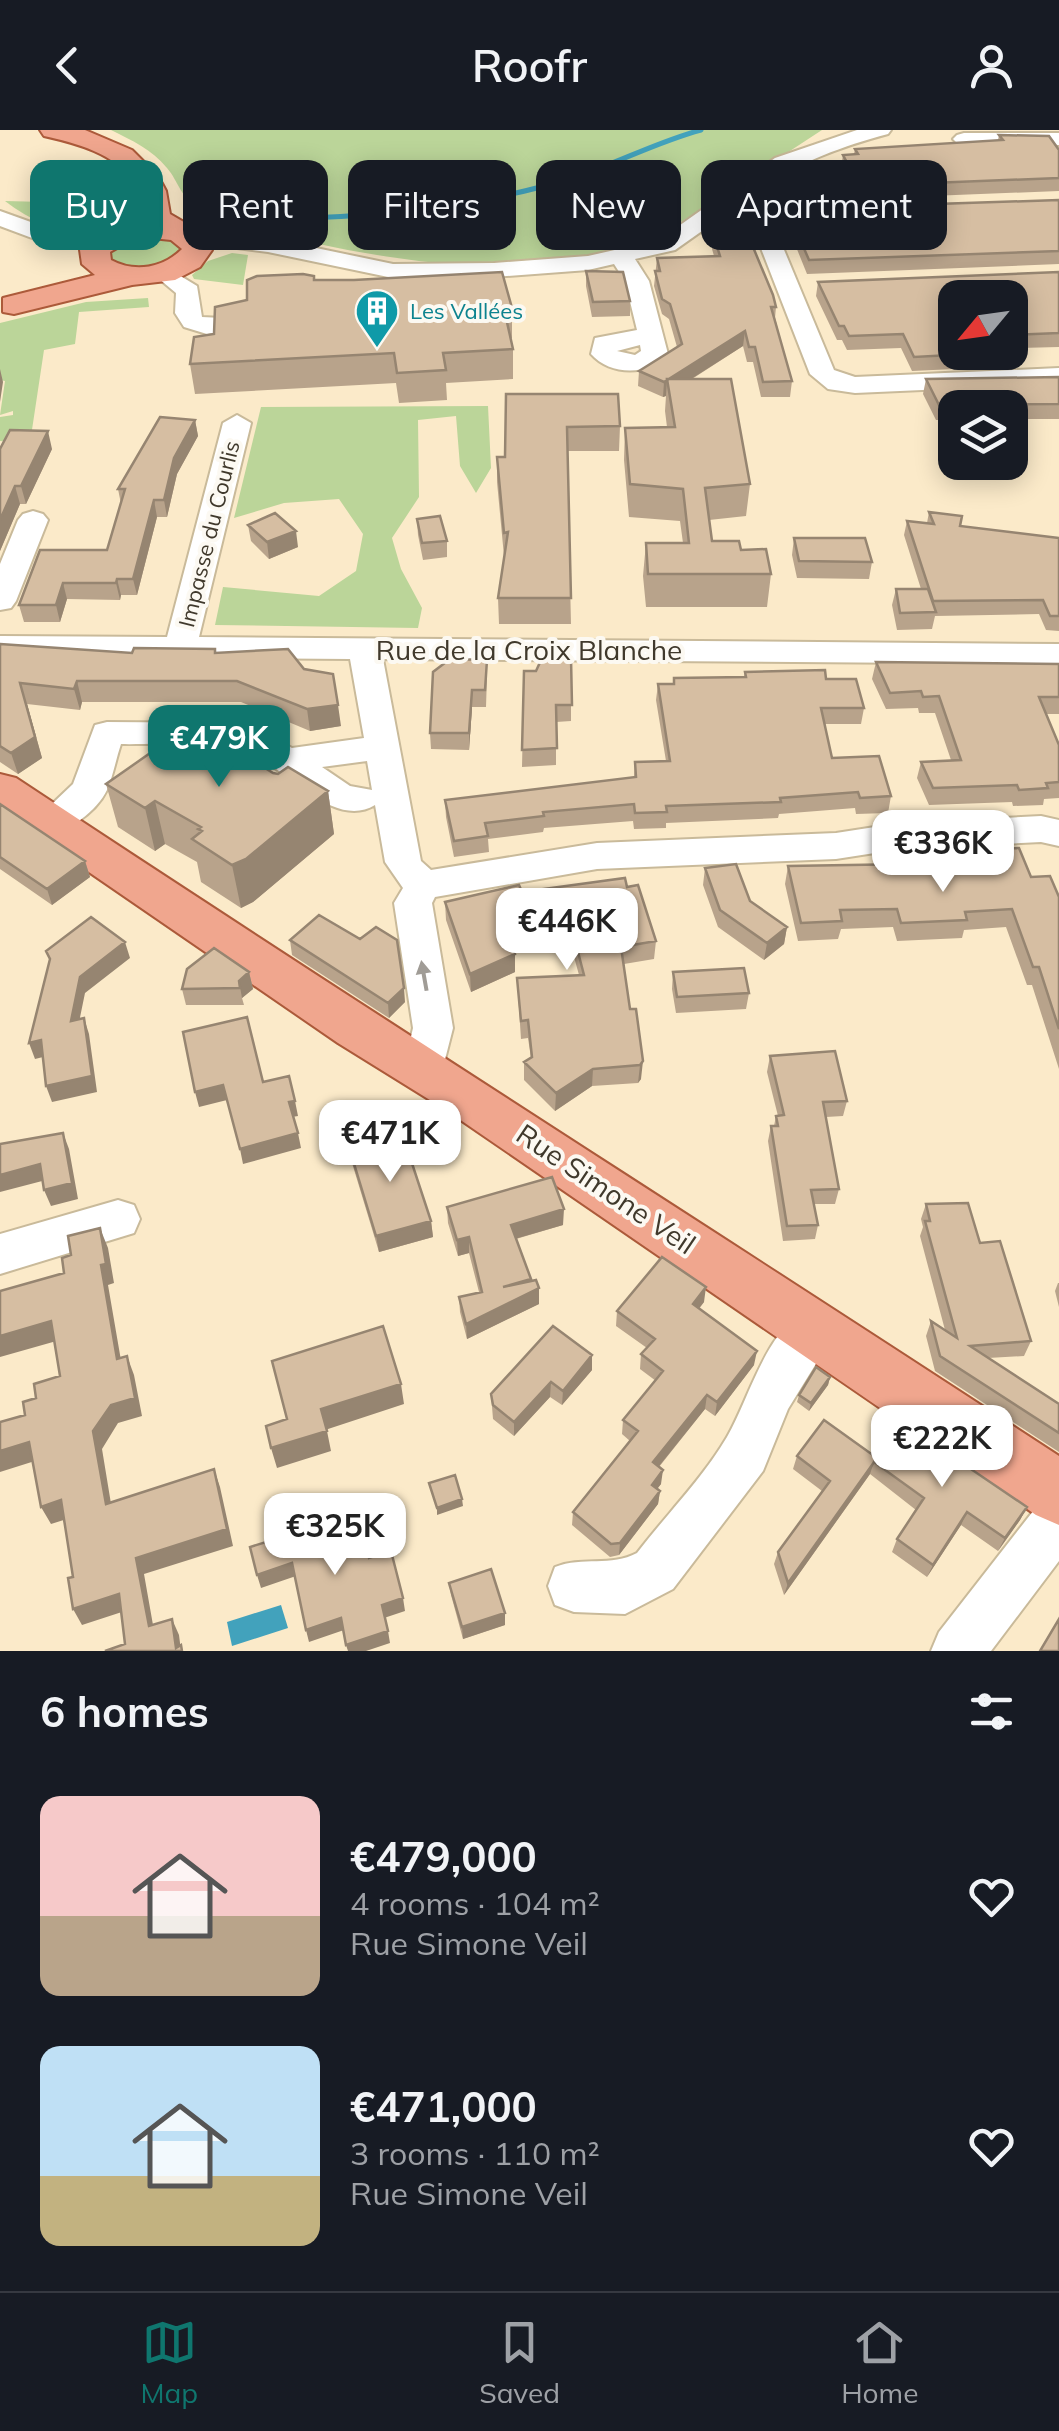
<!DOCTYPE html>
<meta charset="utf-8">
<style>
:root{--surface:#171b24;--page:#242831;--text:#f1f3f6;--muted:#9ea1a6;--line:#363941;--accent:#0f766e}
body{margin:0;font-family:Mulish,sans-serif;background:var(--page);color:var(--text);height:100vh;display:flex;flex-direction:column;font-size:38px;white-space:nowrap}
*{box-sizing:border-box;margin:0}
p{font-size:32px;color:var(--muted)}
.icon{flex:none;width:55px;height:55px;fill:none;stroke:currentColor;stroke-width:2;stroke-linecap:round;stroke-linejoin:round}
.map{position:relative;height:1521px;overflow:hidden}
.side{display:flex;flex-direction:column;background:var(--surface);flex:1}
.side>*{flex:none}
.top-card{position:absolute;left:30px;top:30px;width:1000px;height:90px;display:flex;gap:20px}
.needle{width:65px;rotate:241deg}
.buttons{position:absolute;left:938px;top:150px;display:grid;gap:20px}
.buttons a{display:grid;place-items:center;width:90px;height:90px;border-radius:20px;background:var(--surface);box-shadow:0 5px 25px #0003;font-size:50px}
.price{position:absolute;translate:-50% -85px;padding:0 22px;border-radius:20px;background:#fff;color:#222;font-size:32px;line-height:65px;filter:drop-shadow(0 2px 5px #0008)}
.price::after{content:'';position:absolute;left:50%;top:60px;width:30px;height:22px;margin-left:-15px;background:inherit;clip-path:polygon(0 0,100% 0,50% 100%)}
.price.on{background:var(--accent);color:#fff}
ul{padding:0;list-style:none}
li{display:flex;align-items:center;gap:30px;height:250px;padding:0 40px}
li span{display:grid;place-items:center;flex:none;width:280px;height:200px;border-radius:20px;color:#555}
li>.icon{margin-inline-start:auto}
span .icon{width:120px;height:120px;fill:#fffc;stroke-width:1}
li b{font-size:42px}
h2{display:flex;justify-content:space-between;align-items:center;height:120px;padding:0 40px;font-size:42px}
.chip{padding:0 35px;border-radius:20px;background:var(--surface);box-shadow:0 5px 25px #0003;font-size:35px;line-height:90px}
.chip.on{background:var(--accent);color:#fff}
header{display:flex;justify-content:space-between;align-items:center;height:130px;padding:0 40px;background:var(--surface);font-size:45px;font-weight:600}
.tab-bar{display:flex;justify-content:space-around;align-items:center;height:140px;border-top:2px solid var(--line);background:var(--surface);font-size:28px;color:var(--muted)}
.tab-bar a{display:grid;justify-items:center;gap:5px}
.tab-bar .on{color:var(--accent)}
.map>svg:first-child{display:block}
.green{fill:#bbd599}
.water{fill:#42a2bc}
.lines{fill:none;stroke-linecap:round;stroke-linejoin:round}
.stream{stroke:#42a2bc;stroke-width:5}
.minor-casing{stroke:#c9ba9a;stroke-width:4}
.major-casing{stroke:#ac5a3a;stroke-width:4}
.minor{fill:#fff;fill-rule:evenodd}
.major{fill:#f0a68e;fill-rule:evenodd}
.wall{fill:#b8a38b}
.shaded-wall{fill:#968571}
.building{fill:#d6bea2;stroke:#968571;stroke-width:2.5}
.oneway{fill:#a09c96}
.labels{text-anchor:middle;stroke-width:8;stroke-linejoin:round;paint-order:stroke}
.far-culture-label{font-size:22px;fill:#0d838f;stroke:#fcf9f2;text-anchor:start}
.far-street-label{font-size:22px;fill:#40392c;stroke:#fcf9f2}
.street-label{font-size:28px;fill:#40392c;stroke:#fcf9f2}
</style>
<header><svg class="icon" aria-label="back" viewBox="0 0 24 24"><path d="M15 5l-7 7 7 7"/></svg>Roofr<svg class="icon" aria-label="person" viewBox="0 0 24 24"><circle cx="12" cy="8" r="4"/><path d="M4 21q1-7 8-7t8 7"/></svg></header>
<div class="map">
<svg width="1059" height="1521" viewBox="0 0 1059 1521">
<rect width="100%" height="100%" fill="#fbeac9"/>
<path class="green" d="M111,0H822L658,107C555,153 420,136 314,113C274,105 235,97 199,78C181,69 179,52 167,38C151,19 133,11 111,0Z
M5,71L125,74L129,76L122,94C74,105 46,102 5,71Z
M158,104L185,115L183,126C158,134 131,147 108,128V122L121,111Z
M232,123L248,125L243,155L194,149L192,145L208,131Z
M148,168L149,177L79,182L75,214L44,220L30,313L0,311V287L13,285V281L0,285L5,251L0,250V193L86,172Z
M488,276L491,338L476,363L460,336L456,286L418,290L419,367L392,408L401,439L422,478L418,498L215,495L223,457L319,466L356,441L363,404L339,369L284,373L234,388L261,277Z"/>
<path class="water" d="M281,1475L288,1498L232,1516L227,1492Z"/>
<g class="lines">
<path class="stream" d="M230,86C328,94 478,78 572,48C616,34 656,12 701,0"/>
<g class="minor-casing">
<path id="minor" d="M857,0H891L888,4C840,17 799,32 757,61L768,70L772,91L834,240L855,247L1059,238V254L855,263L828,259L810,244L743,72L675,120L635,129L649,151L668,224C650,246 610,246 591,224L595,208L637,200L625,151L614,134L588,140L494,147L393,148L268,122L183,111L171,104L183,97L268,108L393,134L494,133L588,126L659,110L775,28ZM640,215L641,221L635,225L617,221Z
M964,3H1059V15L957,13L953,9L957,5Z
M0,81L53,100L108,109L112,114L100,121L40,111L0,96Z
M164,136L197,156L202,187L243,189L247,194L243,199L207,204L184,197L175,183L176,163L152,143Z
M237,285L251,293L199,507L1059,514V534L383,529L421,731L431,740L597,713L836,703L894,694L1041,686L1059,690V716L1041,712L894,720L836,729L597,739L435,767L432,773L453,898L439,953L424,958L409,953L403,941L413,898L394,773L403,758L385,732L375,675C331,702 278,629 238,616C220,610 145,615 121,614C116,629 113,646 107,660C96,683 61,709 37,702L32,693L73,654L95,595L107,592L244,593L292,618L364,608L350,529L0,526V506L167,507L223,293ZM367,631L372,660L350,656L322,637Z
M33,381L43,384L48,390L16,471L11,478L0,480V434L18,390L23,384Z
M118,1070L134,1075L140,1089L134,1103L0,1144V1104Z
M814,1176L831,1183L838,1198L788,1279L763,1341L673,1459L625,1484L574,1482L555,1475L548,1456L555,1437C583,1426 611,1437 637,1423C666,1385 703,1348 727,1307C750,1268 767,1194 814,1176Z
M1059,1363V1431L991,1521H931L939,1502L1041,1371Z"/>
</g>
<g class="major-casing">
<path id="major" d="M40,0H85L132,20L158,46L166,61L170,84L201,102L212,120L200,137L175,150L132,155L14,184L3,182V168L95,145L82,134L80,120C96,99 120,93 145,91C138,78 141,65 134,53C116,23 75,13 44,6ZM152,108L171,110L182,119C163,138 135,143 111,130L110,122L131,110Z
M0,644L16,648C362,877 712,1099 1059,1326V1395L1036,1385L446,980L338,913L0,681Z"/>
</g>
<use href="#minor" class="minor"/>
<use href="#major" class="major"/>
</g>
<path class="wall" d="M999,5L1059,20V61L780,72L775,60L776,47L843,43L841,38L843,25L854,24L855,19L998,10Z
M1059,70V134L807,144L786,92L787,79Z
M718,89L756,97L754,111L752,114L776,177L775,188L792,251L790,267H761L753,232H747L743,216L692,249L750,354L746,386L709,390L712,411L741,420L771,444L767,477H646L643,446L646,413H683L680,391L629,387L624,330L625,298L667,297L665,281L666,266L663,267L638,256L639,241L677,217L669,189L662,184L654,156L657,128L714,126L712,119L713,104H717Z
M586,141L630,171V186L592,187L586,156Z
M1059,142V217L1019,218L1022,222L1018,236L912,241L901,218L847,220L842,210H837L816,166L818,152Z
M314,150L512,178V208H510L513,219V249L446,253L447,270L399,273L396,253L195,264L190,234L214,204L247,170Z
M1059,247V289H1010V278H955V290H936L923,264L926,249Z
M506,264L620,296L619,321H567L571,494H499L498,468L504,426L497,352V327H505Z
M195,290L198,306L177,344L167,387H157L137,465H121L120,470L67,469L60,492H24L19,475L107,420L121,374L118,359Z
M0,319H52L26,374H20L0,421Z
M929,382L960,396L1059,408V501L1046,500L1039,484L935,486L932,499L897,500L892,475L896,459H921L904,405L907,391L927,393Z
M417,389L447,411V427L423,430L418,405Z
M248,395L298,417L269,429L251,411Z
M794,408L872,432L869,449L797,448L792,425Z
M0,514L132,523H216L341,596L310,601L241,572H82L80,580L27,574L42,628L18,644L0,632Z
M571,528V591L556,592V635L522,637L524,541H536Z
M876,532L1059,534V584H1046L1059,615V668L1044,669L1043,675L1013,676L1012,672L929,675L917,648L921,632L951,630L935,583H919L918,578L886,579L872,549Z
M745,542L826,549L864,578L861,594H825L832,628L891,666L888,683L856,684L855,678L779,684L778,688L666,693V698L634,699L633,691L544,698L543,702L488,709L489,722L454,727L446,687L445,670L634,647L635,632L666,631L656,570L658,554H673L674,548L744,547Z
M487,546L486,577H472L469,620L431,619L430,603Z
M244,624L273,643L328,661L334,704L253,772L241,778L201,752L197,732L165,714L155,721L118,697L106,654Z
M0,674L85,731L90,747L52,775L0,739Z
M965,710L994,719L1059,767V939L1032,855H1027L1006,797L964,800L962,808L897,811L893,797L841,799L838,809L798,811L785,754L788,736L904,734L907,721L942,720L943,715L964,713Z
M705,738L787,797L784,814L764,830L718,797L703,755Z
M627,757L656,811L654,829L624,834L630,879H636L641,949L638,953L592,956L555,981L524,950V932L531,928L528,908L521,909L517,848L579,845L566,798L511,806L515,842L471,862L446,790L445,772L522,762Z
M290,810L405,872L389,888L292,825Z
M249,842L253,859L242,868L244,875H186L182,859Z
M673,842L749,863L746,879L676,883L672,859Z
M770,926L847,971L843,986L826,987L839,1059L835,1074H814L818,1095L815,1109L783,1111L768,1011L771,996H774L776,986H778L767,942Z
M349,1017L431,1091L433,1107L379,1122L352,1033Z
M926,1074L980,1113L1031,1211L1024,1226L988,1228L1059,1274V1322L935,1241L926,1206L931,1191L945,1200L920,1106L923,1097L921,1089Z
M447,1077L563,1095L516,1109L539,1174L467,1209L460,1182L459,1167L479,1162L469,1123L458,1126L448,1093Z
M1058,1153H1059V1177L1055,1161Z
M704,1172L699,1179L754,1235L715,1286L705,1279L659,1337L661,1354L657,1359L660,1361L658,1374L619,1425L610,1427L572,1395L573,1382L630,1311L622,1304L623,1290L656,1251L640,1239L641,1224L647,1218L616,1196L617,1181Z
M592,1225V1240L562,1275L550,1267L514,1306L493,1289L491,1264Z
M830,1247L828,1255L809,1281L797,1272L799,1265Z
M964,1323L960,1332L1027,1377L1020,1390L998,1421L961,1395L927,1447L892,1422L897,1409L916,1380L870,1344L784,1465L774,1434L778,1422L822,1361L793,1339L797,1326L877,1328Z
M449,1453L505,1495L463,1509L451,1465Z"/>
<path class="shaded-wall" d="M756,97L754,111L746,120L748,105Z
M745,201L743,216L669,263L667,250Z
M0,239L3,252L0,272Z
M667,250L666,266L663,267L664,252Z
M195,290L198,306L177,344L167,387L164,370L174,328Z
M48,301L52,319L26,374L21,356Z
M15,356L20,374L0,421V390Z
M154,370L157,387L137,465L133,449Z
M296,401L298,417L269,429L267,412Z
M117,449L121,465L120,470L116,453Z
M63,453L67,469L60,492L56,475Z
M77,551L82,572L80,580L74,559Z
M472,560V577L469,620V603Z
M27,574L42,628L18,644L11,623Z
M338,575L341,596L310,601L307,579Z
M241,609L249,652L231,616Z
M328,661L334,704L253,772L241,778L232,735Z
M155,671L165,714L155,721L145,678Z
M85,731L90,747L52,775L47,759Z
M787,797L784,814L764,830L767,813Z
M125,812L130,828L85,863L76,907L71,891L80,847Z
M515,824V842L471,862L470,844Z
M249,842L253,859L242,868L239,851Z
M404,858L405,872L389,888L388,873Z
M84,888L89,904L97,962L52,972L46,956Z
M41,910L47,926L35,929L29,913Z
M643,931L641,949L638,953L640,935Z
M593,939L592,956L555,981L556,963Z
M223,955L227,970L199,977L195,962Z
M295,971L298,986L292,987L289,972Z
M63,1003L69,1019L78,1069L51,1076L44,1060Z
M298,1003L301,1018L243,1034L240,1019Z
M40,1034L46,1050L0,1062V1045Z
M564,1079L563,1095L511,1110V1095Z
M431,1091L433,1107L379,1122L376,1106Z
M100,1098L108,1118L114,1153L108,1155L124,1248L117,1229L101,1135Z
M469,1107V1123L458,1126L457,1110Z
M531,1149V1162L539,1158V1174L467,1209L466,1194L503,1157Z
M706,1157L704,1172L690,1189L693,1174Z
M51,1191L60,1210L0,1227V1206Z
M757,1221L754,1235L715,1286L717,1272Z
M592,1225V1240L562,1275L563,1261Z
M127,1226L134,1245L142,1286L118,1293L102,1319L114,1392L106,1374L93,1301Z
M830,1247L828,1255L809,1281L811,1273Z
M551,1252L550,1267L514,1306V1292Z
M401,1254L404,1274L325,1300L321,1279Z
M707,1265L705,1279L651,1346L653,1332Z
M327,1301L331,1321L277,1338L271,1318Z
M29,1312L38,1330L0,1342V1321Z
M874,1332L870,1344L784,1465L788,1453Z
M214,1339L220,1357L233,1416L144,1444L156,1512L149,1496L136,1428Z
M663,1340L661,1354L650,1368L652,1355Z
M660,1361L658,1374L619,1425L620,1413Z
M462,1369L463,1376L437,1385V1378Z
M61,1370L70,1388L51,1394L41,1377Z
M1027,1377L1020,1390L998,1421L1005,1408Z
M967,1382L961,1395L927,1447L933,1435Z
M292,1433L296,1446L261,1458L257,1445Z
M119,1464L128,1480L82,1495L73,1479Z
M403,1468L405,1481L384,1488L382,1475Z
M505,1483V1495L463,1509L462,1497Z
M341,1488L344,1500L309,1512L306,1500Z
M172,1489L179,1505L181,1521L176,1518Z
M388,1501L390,1513L366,1521H348L346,1515Z"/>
<path class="building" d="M999,5L1049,6L1059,20V48L781,59L776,47L852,42L843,25L858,24L855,19L1003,10Z
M1059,70V121L809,130L787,79Z
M752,88L756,97L748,105L773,165L776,177H771L792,251L763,252L755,217H749L745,201L664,252L639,241L682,214L670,174L662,169L655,141H660L657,128L720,126L713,104H721L718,89Z
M586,141L623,142L630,171L593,172Z
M502,142L512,178L504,179L513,219L443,223L446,240L397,243L394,223L190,234L194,207L214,204L215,177L247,170V150L257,146L303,144L314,146V150H354Z
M1059,142V203L1011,205L1022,222H1010V168H955V222H1008L914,227L903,204L849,206L844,196H839L818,152Z
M1059,247V274L939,275L926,249Z
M667,249H731L750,354L705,358L712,411H739L741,420L766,419L771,444H648L646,413H689L683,359L630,354L625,298L675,297Z
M506,264H618L620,296L567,297L571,468H498L508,402L504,403L497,327H505Z
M160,287L195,290L174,328L164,370H154L133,449H117L116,453H63L56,475H19L40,420H107L125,359H118Z
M10,300L48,301L21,356H15L0,390V319Z
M929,382L962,386L960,396L1059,408V486H1050L1043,470L933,471L907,391L934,394Z
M275,383L296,401L267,412L248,395Z
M440,386L447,411L422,413L417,389Z
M794,408H865L872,432L799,431Z
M896,459H928L936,482L900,483Z
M0,514L132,523L134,518L215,519V523L288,519L304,539L333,544L338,575L307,579L237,551H77L74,559L20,553L35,607L11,623L0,616Z
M542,528H571L572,575H556L557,618L522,620L524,541H536Z
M450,529L487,530L485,560H472L469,603H430L433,542Z
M876,532L1059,534V567H1039L1059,615V652L1046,653L1048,658L1019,660L1017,655L933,658L921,632L961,630L939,566L923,567L921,561L890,563Z
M825,540L826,549H856L864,578H821L832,628L879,626L891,666L860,668L858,662L780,668L781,672L666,676L667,682L635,683L634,674L543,682L544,686L485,693L488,706L454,711L445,670L636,647L635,632L670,631L658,554H674V548L746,547L745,542Z
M203,586L241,609L231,616L273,643L278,644L288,637L328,661L246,729L232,735L192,709L202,701L198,699L201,697L155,671L145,678L106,654Z
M0,674L85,731L47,759L0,727Z
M990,709L994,719L1019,718L1031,747L1050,746L1059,767V899L1039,837H1033L1012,779L965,782L967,790L901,793L897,779L840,780L842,791L801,793L788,736L911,734L907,721L945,720L943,715L966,713L965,710Z
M736,734L750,771L787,797L767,813L720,780L705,738Z
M625,748L627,757L638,755L656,811L621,817L630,879H636L643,931L640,935L593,939L556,963L524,932L532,927L528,890L521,891L517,848L584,845L567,780L506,789L515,824L470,844L445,772L519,755L522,762Z
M319,785L360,809L376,797L397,810L404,858L388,873L290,810Z
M91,787L125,812L80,847L71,891L84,888L92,946L46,956L41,910L29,913L50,829L46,821Z
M214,818L249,842L239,851L240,858L182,859L187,839Z
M744,838L749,863L677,867L673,842Z
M247,887L263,952L289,946L295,971L289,972L298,1003L240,1019L223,955L195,962L183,902Z
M835,921L847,971L823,972L839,1059L811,1060L818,1095L787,1096L771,996H778L776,986L784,985L770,926Z
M63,1003L72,1053L44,1060L40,1034L0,1045V1014Z
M402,1003L431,1091L376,1106L349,1017Z
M552,1047L564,1079L511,1095L531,1149L503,1157L536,1150L539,1158L466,1194L459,1167L482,1162L469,1107L457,1110L447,1077Z
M968,1073L980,1113L1000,1111L1031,1211L970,1216L1059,1274V1303L940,1226L931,1191L957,1208L925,1091H930L926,1074Z
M100,1098L106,1134L101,1135L117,1229L127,1226L135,1268L111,1275L93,1301L106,1374L214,1339L227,1399L136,1428L149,1496L172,1489L176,1518L181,1515L182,1521H105L125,1514L119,1464L73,1479L68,1448L73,1447L61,1370L41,1377L29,1312L0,1321V1292L25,1285L23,1272L36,1268L34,1254L60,1246L51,1191L0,1206V1161L64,1143L62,1128L71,1125L68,1106Z
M662,1127L706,1157L693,1174L757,1221L717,1272L707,1265L653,1332L663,1340L652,1355L660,1361L620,1413L611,1414L573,1382L638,1301L623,1290L663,1241L641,1224L655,1209L617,1181Z
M383,1196L401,1254L321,1279L327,1301L271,1318L266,1296L287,1289L272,1231Z
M553,1196L592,1225L563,1261L551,1252L514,1292L493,1275L491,1264Z
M816,1237L830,1247L811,1273L799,1265Z
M908,1284L964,1323L959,1331L1027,1377L1005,1408L967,1382L933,1435L897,1409L924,1368L874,1332Z
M824,1290L877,1328L788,1453L778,1422L830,1351L797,1326Z
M455,1345L462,1369L437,1378L429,1353Z
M347,1387L354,1413L365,1410L369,1428L391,1421L403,1468L382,1475L388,1501L346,1515L341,1488L306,1500L292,1433L257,1445L250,1417Z
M491,1439L505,1483L462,1497L449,1453Z
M1059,1489V1521H1040Z"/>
<defs><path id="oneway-solid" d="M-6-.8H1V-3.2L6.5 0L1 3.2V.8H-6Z" transform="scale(2.5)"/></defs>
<use class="oneway" href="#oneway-solid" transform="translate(424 846) rotate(-100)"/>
<defs>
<g id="building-pin" transform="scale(2.25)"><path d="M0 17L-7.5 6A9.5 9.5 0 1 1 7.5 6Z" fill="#0f9aa8" stroke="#fcf9f2"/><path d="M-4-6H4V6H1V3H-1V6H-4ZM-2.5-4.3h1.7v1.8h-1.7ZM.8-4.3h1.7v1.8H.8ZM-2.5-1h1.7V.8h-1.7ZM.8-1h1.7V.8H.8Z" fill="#fff"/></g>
</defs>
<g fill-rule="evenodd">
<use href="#building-pin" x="377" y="181"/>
</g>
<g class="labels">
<g class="far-culture-label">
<text x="410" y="189">Les Vallées</text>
</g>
<g class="far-street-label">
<text transform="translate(209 404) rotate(-76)" y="8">Impasse du Courlis</text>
</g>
<g class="street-label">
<text x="529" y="530">Rue de la Croix Blanche</text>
<text transform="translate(606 1059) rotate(34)" y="10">Rue Simone Veil</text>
</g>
</g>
</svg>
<div class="buttons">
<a><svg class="needle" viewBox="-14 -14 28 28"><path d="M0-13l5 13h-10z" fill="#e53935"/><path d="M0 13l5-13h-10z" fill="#9ea1a6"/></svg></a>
<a><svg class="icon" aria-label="layers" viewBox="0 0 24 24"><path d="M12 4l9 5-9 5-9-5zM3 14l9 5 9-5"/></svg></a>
</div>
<b class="price on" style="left:219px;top:660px">€479K</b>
<b class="price" style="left:943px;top:765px">€336K</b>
<b class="price" style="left:567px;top:843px">€446K</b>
<b class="price" style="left:390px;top:1055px">€471K</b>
<b class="price" style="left:942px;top:1360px">€222K</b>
<b class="price" style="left:335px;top:1448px">€325K</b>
<div class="top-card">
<a class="chip on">Buy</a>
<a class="chip">Rent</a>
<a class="chip">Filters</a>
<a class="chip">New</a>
<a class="chip">Apartment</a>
</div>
</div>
<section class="side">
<h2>6 homes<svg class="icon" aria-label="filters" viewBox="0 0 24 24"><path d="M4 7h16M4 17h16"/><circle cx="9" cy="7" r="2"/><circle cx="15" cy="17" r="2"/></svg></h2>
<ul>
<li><span style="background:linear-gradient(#f6c9c9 60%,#b9a48a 0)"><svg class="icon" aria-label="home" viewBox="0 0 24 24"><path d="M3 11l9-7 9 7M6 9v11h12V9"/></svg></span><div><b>€479,000</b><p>4 rooms · 104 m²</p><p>Rue Simone Veil</p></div><svg class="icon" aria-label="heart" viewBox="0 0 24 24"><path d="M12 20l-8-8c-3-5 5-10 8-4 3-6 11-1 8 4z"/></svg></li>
<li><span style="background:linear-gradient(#bfe0f5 65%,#c2b280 0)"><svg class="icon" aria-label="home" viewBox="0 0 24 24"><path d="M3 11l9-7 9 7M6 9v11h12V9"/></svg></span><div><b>€471,000</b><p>3 rooms · 110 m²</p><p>Rue Simone Veil</p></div><svg class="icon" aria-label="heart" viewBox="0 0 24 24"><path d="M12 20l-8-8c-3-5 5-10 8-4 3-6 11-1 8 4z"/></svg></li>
</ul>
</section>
<nav class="tab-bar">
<a class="on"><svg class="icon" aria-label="map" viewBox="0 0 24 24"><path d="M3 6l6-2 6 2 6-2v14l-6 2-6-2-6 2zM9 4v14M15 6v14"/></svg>Map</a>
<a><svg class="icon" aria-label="saved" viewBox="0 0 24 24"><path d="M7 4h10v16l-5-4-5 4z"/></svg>Saved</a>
<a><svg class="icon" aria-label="home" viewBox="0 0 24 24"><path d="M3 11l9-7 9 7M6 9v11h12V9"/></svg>Home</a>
</nav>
